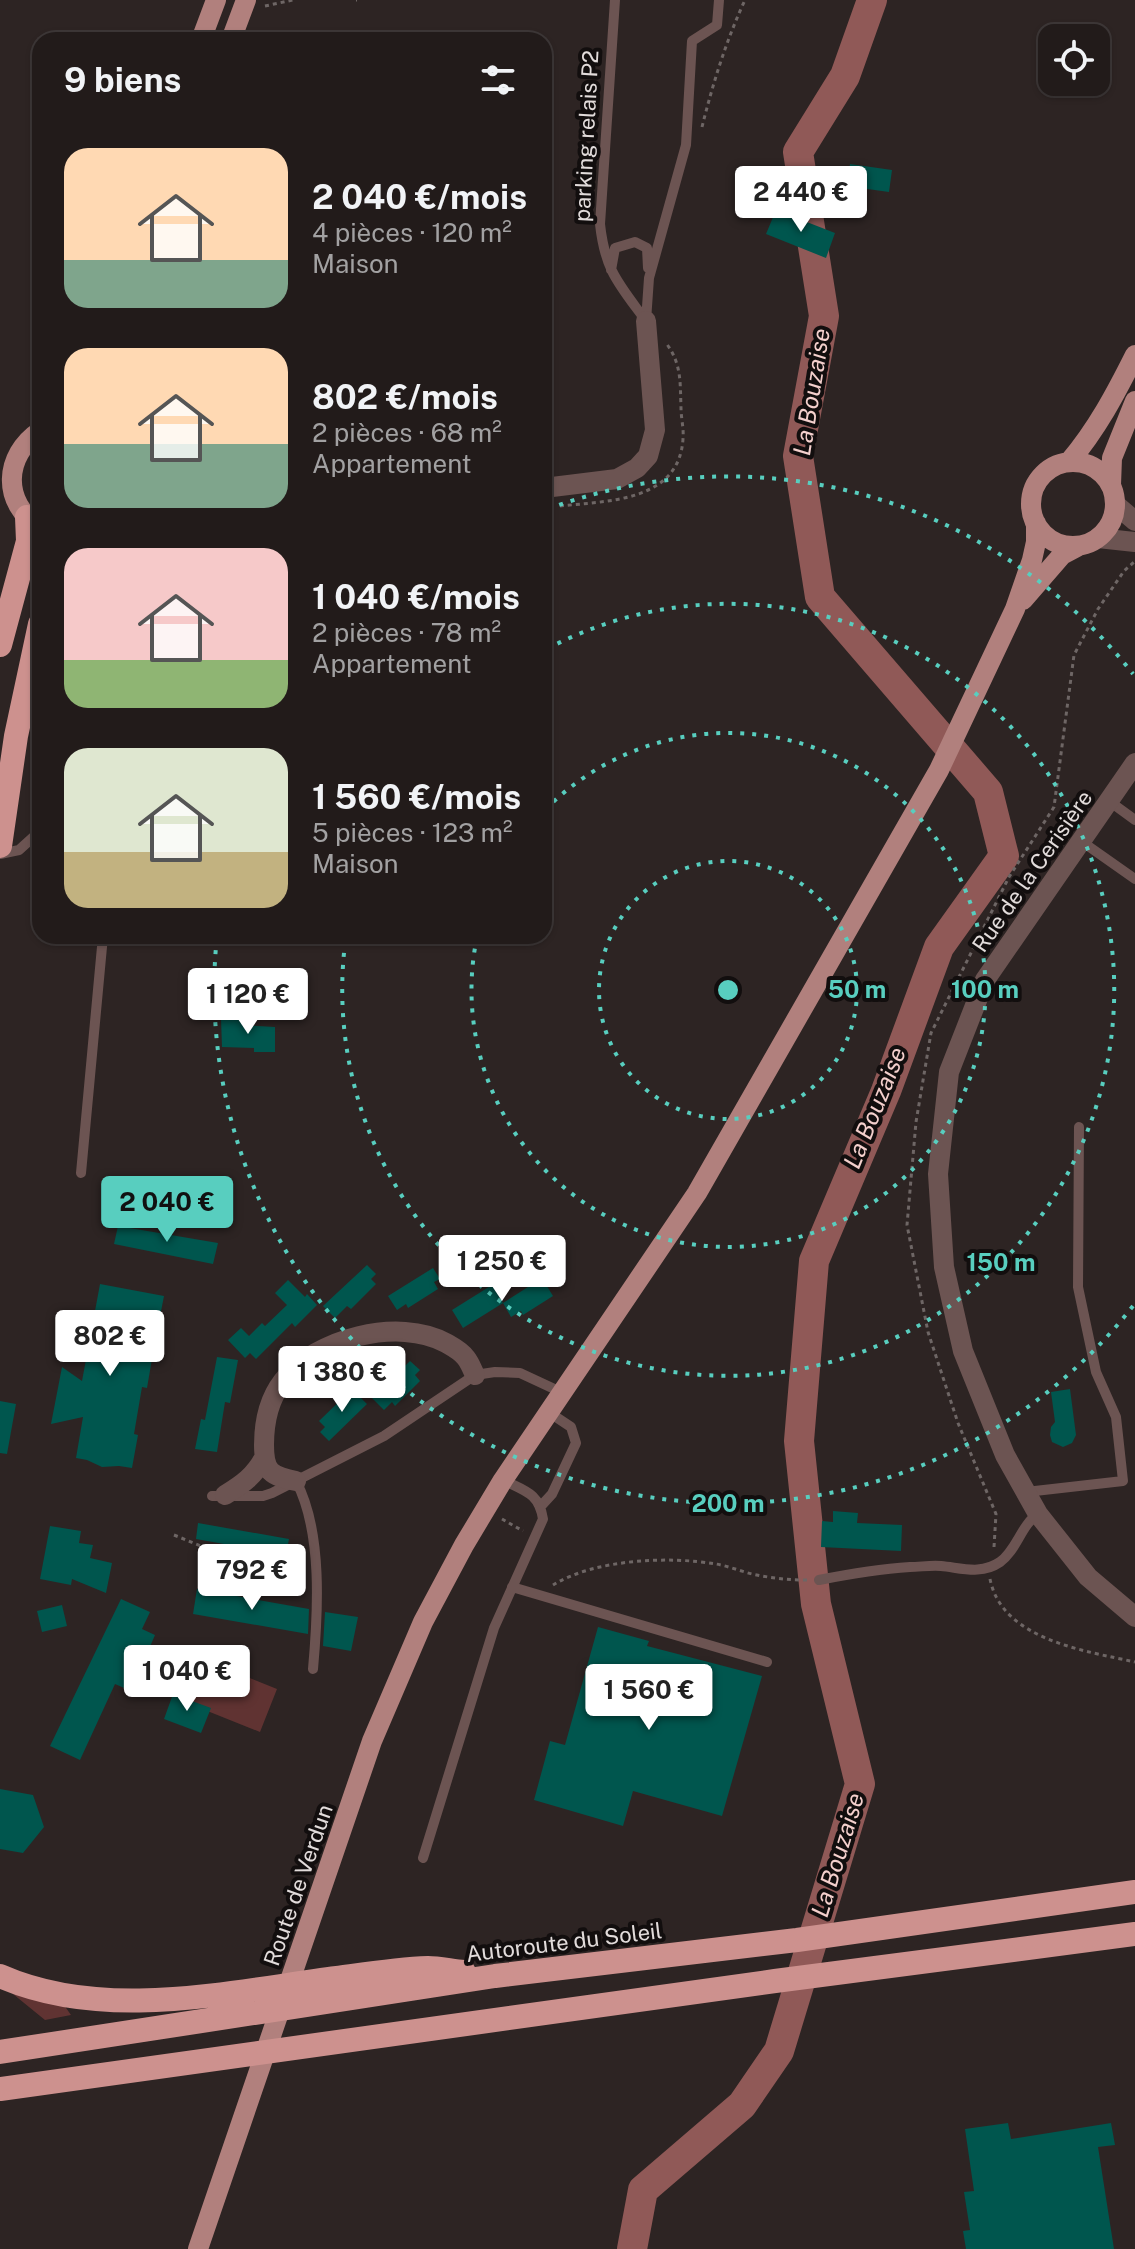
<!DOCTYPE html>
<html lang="fr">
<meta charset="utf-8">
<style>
:root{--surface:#221b1a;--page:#2a2423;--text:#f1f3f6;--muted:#a2a1a2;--line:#3f3939;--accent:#58cebf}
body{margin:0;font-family:"Public Sans",sans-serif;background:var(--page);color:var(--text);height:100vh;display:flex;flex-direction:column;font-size:30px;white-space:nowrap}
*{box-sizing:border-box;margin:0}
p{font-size:26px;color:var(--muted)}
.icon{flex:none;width:44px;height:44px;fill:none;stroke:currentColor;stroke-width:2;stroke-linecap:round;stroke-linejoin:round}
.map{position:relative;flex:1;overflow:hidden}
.panel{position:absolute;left:32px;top:32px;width:520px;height:912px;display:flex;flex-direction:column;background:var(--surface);border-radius:24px;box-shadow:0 2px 6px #0004,0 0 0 2px var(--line)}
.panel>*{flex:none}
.fabs{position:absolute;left:1038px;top:24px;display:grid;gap:16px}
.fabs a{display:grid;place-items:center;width:72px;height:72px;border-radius:16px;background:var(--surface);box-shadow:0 2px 6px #0004,0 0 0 2px var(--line);font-size:40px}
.price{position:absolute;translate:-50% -68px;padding:0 18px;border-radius:8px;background:#fff;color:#222;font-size:26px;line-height:52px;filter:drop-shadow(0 2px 4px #0008)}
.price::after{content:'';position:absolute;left:50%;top:48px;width:24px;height:18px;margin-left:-12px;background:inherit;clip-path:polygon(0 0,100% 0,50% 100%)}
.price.on{background:var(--accent);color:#111}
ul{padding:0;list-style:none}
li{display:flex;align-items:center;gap:24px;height:200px;padding:0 32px}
li span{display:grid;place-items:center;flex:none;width:224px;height:160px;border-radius:24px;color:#555}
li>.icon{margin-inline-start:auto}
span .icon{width:96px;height:96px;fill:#fffc;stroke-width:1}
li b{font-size:34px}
h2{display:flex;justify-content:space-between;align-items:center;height:96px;padding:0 32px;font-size:34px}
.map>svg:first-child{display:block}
.green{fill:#603332}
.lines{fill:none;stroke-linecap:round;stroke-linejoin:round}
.river{stroke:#905957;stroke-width:30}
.building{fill:#00564e}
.path{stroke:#6e6665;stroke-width:3;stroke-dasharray:4 4;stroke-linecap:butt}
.service{stroke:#6c5452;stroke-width:10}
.minor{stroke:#6c5452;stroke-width:20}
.primary{stroke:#b1807d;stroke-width:20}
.motorway{stroke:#cd918e;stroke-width:24}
.ring{fill:none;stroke:#58cebf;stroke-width:4;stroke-dasharray:4 8}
.labels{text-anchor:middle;stroke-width:8;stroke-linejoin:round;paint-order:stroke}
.street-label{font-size:22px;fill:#e2dcdb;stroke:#120e0e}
.water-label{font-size:24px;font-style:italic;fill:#f4d0cd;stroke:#120e0e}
.centre{fill:#58cebf;stroke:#120e0e;stroke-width:4}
.ring-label{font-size:24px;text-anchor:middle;font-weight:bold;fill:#58cebf;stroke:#120e0e;stroke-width:8;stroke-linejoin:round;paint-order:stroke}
</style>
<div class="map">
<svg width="1135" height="2249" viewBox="0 0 1135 2249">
<rect width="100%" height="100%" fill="#2d2423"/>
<path class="green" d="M192,1655L277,1689L260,1732L175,1698Z
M13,1994L64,2005L71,2015L45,2020Z"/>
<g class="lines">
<path class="river" d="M632,2249L643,2190L742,2105L779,2051L860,1784L816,1604L799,1441L814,1261L886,1091L939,947L1004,856L988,792L820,597L798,456L824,316L798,152L845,76L872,0"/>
</g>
<path class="building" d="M850,164L892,170L889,192L846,186Z
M776,210L835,233L826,258L766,234Z
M221,1019L243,1020V1025L275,1027V1052H254V1048L222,1047Z
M118,1226L218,1243L213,1264L114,1244Z
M367,1265L376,1274L371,1279L376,1284L351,1309L347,1306L335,1318L323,1306Z
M433,1268L440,1279L434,1282L438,1289L408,1308L406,1304L397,1310L388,1296Z
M542,1278L553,1296L523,1315L521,1311L511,1317L503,1303L463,1328L452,1310L492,1285L503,1303Z
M288,1280L305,1297L307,1294L317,1305L295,1327L292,1323L256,1359L250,1353L245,1358L228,1340L241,1328L249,1336L262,1323L265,1326L287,1305L275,1293Z
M100,1284L164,1296L157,1332L145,1330L113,1352L152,1359L147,1388L142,1387L134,1434L138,1435L132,1468L119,1466L102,1467L87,1460L76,1458L83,1417L51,1424L62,1367L82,1381Z
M217,1357L238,1360L230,1403L225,1402L217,1452L195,1449L201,1419L205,1420Z
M410,1361L420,1370L415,1375L420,1381L395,1406L392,1402L384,1410L372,1398Z
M352,1389L367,1404L329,1441L320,1432L325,1427L319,1421Z
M1070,1389L1076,1435L1072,1443L1063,1447L1052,1442L1050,1435L1051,1427L1055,1422L1051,1392Z
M0,1401L16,1404L7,1454L0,1453Z
M833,1511L858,1513L857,1523L902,1525L901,1551L821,1547L822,1521L833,1522Z
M198,1523L289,1539L286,1555L196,1539Z
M50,1526L81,1531L79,1543L93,1545L90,1558L112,1563L106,1593L72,1579L71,1585L40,1579Z
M197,1589L309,1609L308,1634L193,1614Z
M121,1599L150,1612L142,1629L155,1635L131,1691L115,1684L80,1760L50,1746Z
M62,1605L67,1626L42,1632L37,1611Z
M325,1612L358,1617L351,1651L323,1646Z
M598,1627L649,1641L647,1646L762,1676L722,1816L633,1791L623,1826L534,1800L550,1741L565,1745Z
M173,1694L211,1708L201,1733L164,1719Z
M0,1789L33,1795L44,1827L23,1853L0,1849Z
M1008,2123L1011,2139L1111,2123L1115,2145L1098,2147L1114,2249H966L963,2231L970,2230L964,2192L974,2191L965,2129Z"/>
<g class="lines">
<path class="path" d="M356,0H357
M265,6L293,0
M702,127C713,83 726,41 745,0
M560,506C607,501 679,502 683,439C684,429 681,418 681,408C680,383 682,364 666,343
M502,1519L523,1531
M174,1535L206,1548L214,1555
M994,1547L996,1514L958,1423L928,1332L907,1225L916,1122L931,1033L1009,877L1054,807L1074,655L1098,609L1124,571L1134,562
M990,1579C1002,1640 1086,1651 1135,1662
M553,1585C595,1559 669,1556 716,1564C728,1566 740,1571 752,1574C770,1578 788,1580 807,1580"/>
<path class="service" d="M615,0L600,224C605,271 619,284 646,321
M611,270L615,248L635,242L647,248L648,268
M646,321L649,278L686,145L692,41L717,25L719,0
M1109,801L1135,820
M1081,841L1135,879
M0,854L19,850L40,831
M81,1173L103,936
M296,1481C323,1532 318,1613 313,1669
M1026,1492L1123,1481L1116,1417L1096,1372L1078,1287L1079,1127
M212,1496H263L272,1493L384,1436L475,1375L495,1372L520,1373L563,1393
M541,1506L552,1494L576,1443L571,1427L550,1413
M819,1580C849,1574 879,1569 910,1567C920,1567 931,1565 941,1566C962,1568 981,1575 1000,1562C1017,1550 1021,1525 1038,1514
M512,1587L767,1662
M423,1858L494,1628L543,1519C539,1493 525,1491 503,1480"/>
<path class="minor" d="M544,488L617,479L637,468L648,456L655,430L646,321
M1115,504L1135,521
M1098,538L1135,542
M1135,763L985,980L949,1072L938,1174L944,1267L963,1351L1005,1455L1038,1514L1088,1577L1135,1617
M296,1481C271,1476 264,1472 264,1445C264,1423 269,1399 283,1381C315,1338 399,1317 446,1343C453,1347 461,1351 466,1358C470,1363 472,1369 475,1375
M225,1495C243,1484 254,1476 264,1458"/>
<path class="primary" d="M201,40L216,0
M231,40L246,0
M40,431C4,455 1,503 40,527
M1069,462C1097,429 1116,393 1135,355
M1031 504a42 42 0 1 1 84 0a42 42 0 1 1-84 0Z
M1111,485L1112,458L1135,401
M1023,600L1062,555L1079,546
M198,2249L372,1741L423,1622L464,1545L503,1480L697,1193L939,770L1015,609L1032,560L1036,542V523"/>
<path class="motorway" d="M0,645L28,541L27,517
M0,846L16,736L40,624
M0,1976C104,2022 228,1992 337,1978C366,1974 397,1969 428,1968C439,1968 452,1971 464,1972
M0,2052L495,1976L797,1940L1135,1892
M0,2089L775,1981L1135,1934"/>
</g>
<g class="ring">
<circle cx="728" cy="990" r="129"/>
<path d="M545 810A257 257 0 1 1 477 937"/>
<path d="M547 649A386 386 0 1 1 346 936"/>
<path d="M1133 1306A514 514 0 0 1 217 936M548 509A514 514 0 0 1 1133 674"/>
</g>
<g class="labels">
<g class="street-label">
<text transform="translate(586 136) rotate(-87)" y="8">parking relais P2</text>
<text transform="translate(1032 871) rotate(-55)" y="8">Rue de la Cerisière</text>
<text transform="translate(298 1885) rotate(-71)" y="8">Route de Verdun</text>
<text transform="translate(564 1942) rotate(-7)" y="8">Autoroute du Soleil</text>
</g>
<g class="water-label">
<text transform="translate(812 392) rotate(-81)" y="8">La Bouzaise</text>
<text transform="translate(875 1108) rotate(-68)" y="8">La Bouzaise</text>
<text transform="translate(838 1855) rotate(-73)" y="8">La Bouzaise</text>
</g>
</g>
<circle cx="728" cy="990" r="12" class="centre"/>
<g class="ring-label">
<text x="857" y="998">50 m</text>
<text x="985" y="998">100 m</text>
<text x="1001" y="1271">150 m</text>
<text x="728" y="1512">200 m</text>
</g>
</svg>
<div class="fabs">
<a><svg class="icon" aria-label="locate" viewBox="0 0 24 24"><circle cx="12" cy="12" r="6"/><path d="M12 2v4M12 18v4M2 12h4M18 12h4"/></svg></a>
</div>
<b class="price" style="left:801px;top:234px">2 440 €</b>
<b class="price" style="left:248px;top:1036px">1 120 €</b>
<b class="price on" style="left:167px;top:1244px">2 040 €</b>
<b class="price" style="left:502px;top:1303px">1 250 €</b>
<b class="price" style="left:110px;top:1378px">802 €</b>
<b class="price" style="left:342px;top:1414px">1 380 €</b>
<b class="price" style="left:252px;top:1612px">792 €</b>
<b class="price" style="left:187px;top:1713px">1 040 €</b>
<b class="price" style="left:649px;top:1732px">1 560 €</b>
<section class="panel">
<h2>9 biens<svg class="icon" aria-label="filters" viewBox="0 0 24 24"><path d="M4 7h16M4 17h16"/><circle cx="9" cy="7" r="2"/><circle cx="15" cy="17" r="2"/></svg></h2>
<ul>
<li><span style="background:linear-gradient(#ffd9b3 70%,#7fa58c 0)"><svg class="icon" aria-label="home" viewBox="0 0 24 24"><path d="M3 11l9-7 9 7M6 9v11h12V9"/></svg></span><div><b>2 040 €/mois</b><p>4 pièces · 120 m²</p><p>Maison</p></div></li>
<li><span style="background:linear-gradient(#ffd9b3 60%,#7fa58c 0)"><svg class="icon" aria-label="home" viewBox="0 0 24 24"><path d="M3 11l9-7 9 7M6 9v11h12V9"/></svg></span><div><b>802 €/mois</b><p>2 pièces · 68 m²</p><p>Appartement</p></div></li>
<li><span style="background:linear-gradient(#f6c9c9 70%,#8fb573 0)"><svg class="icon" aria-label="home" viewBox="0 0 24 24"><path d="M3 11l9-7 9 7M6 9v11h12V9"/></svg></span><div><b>1 040 €/mois</b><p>2 pièces · 78 m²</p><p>Appartement</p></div></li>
<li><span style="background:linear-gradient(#dfe7d0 65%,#c2b280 0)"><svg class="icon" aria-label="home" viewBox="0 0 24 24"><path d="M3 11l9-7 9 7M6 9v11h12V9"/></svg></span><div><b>1 560 €/mois</b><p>5 pièces · 123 m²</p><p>Maison</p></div></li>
</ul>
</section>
</div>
